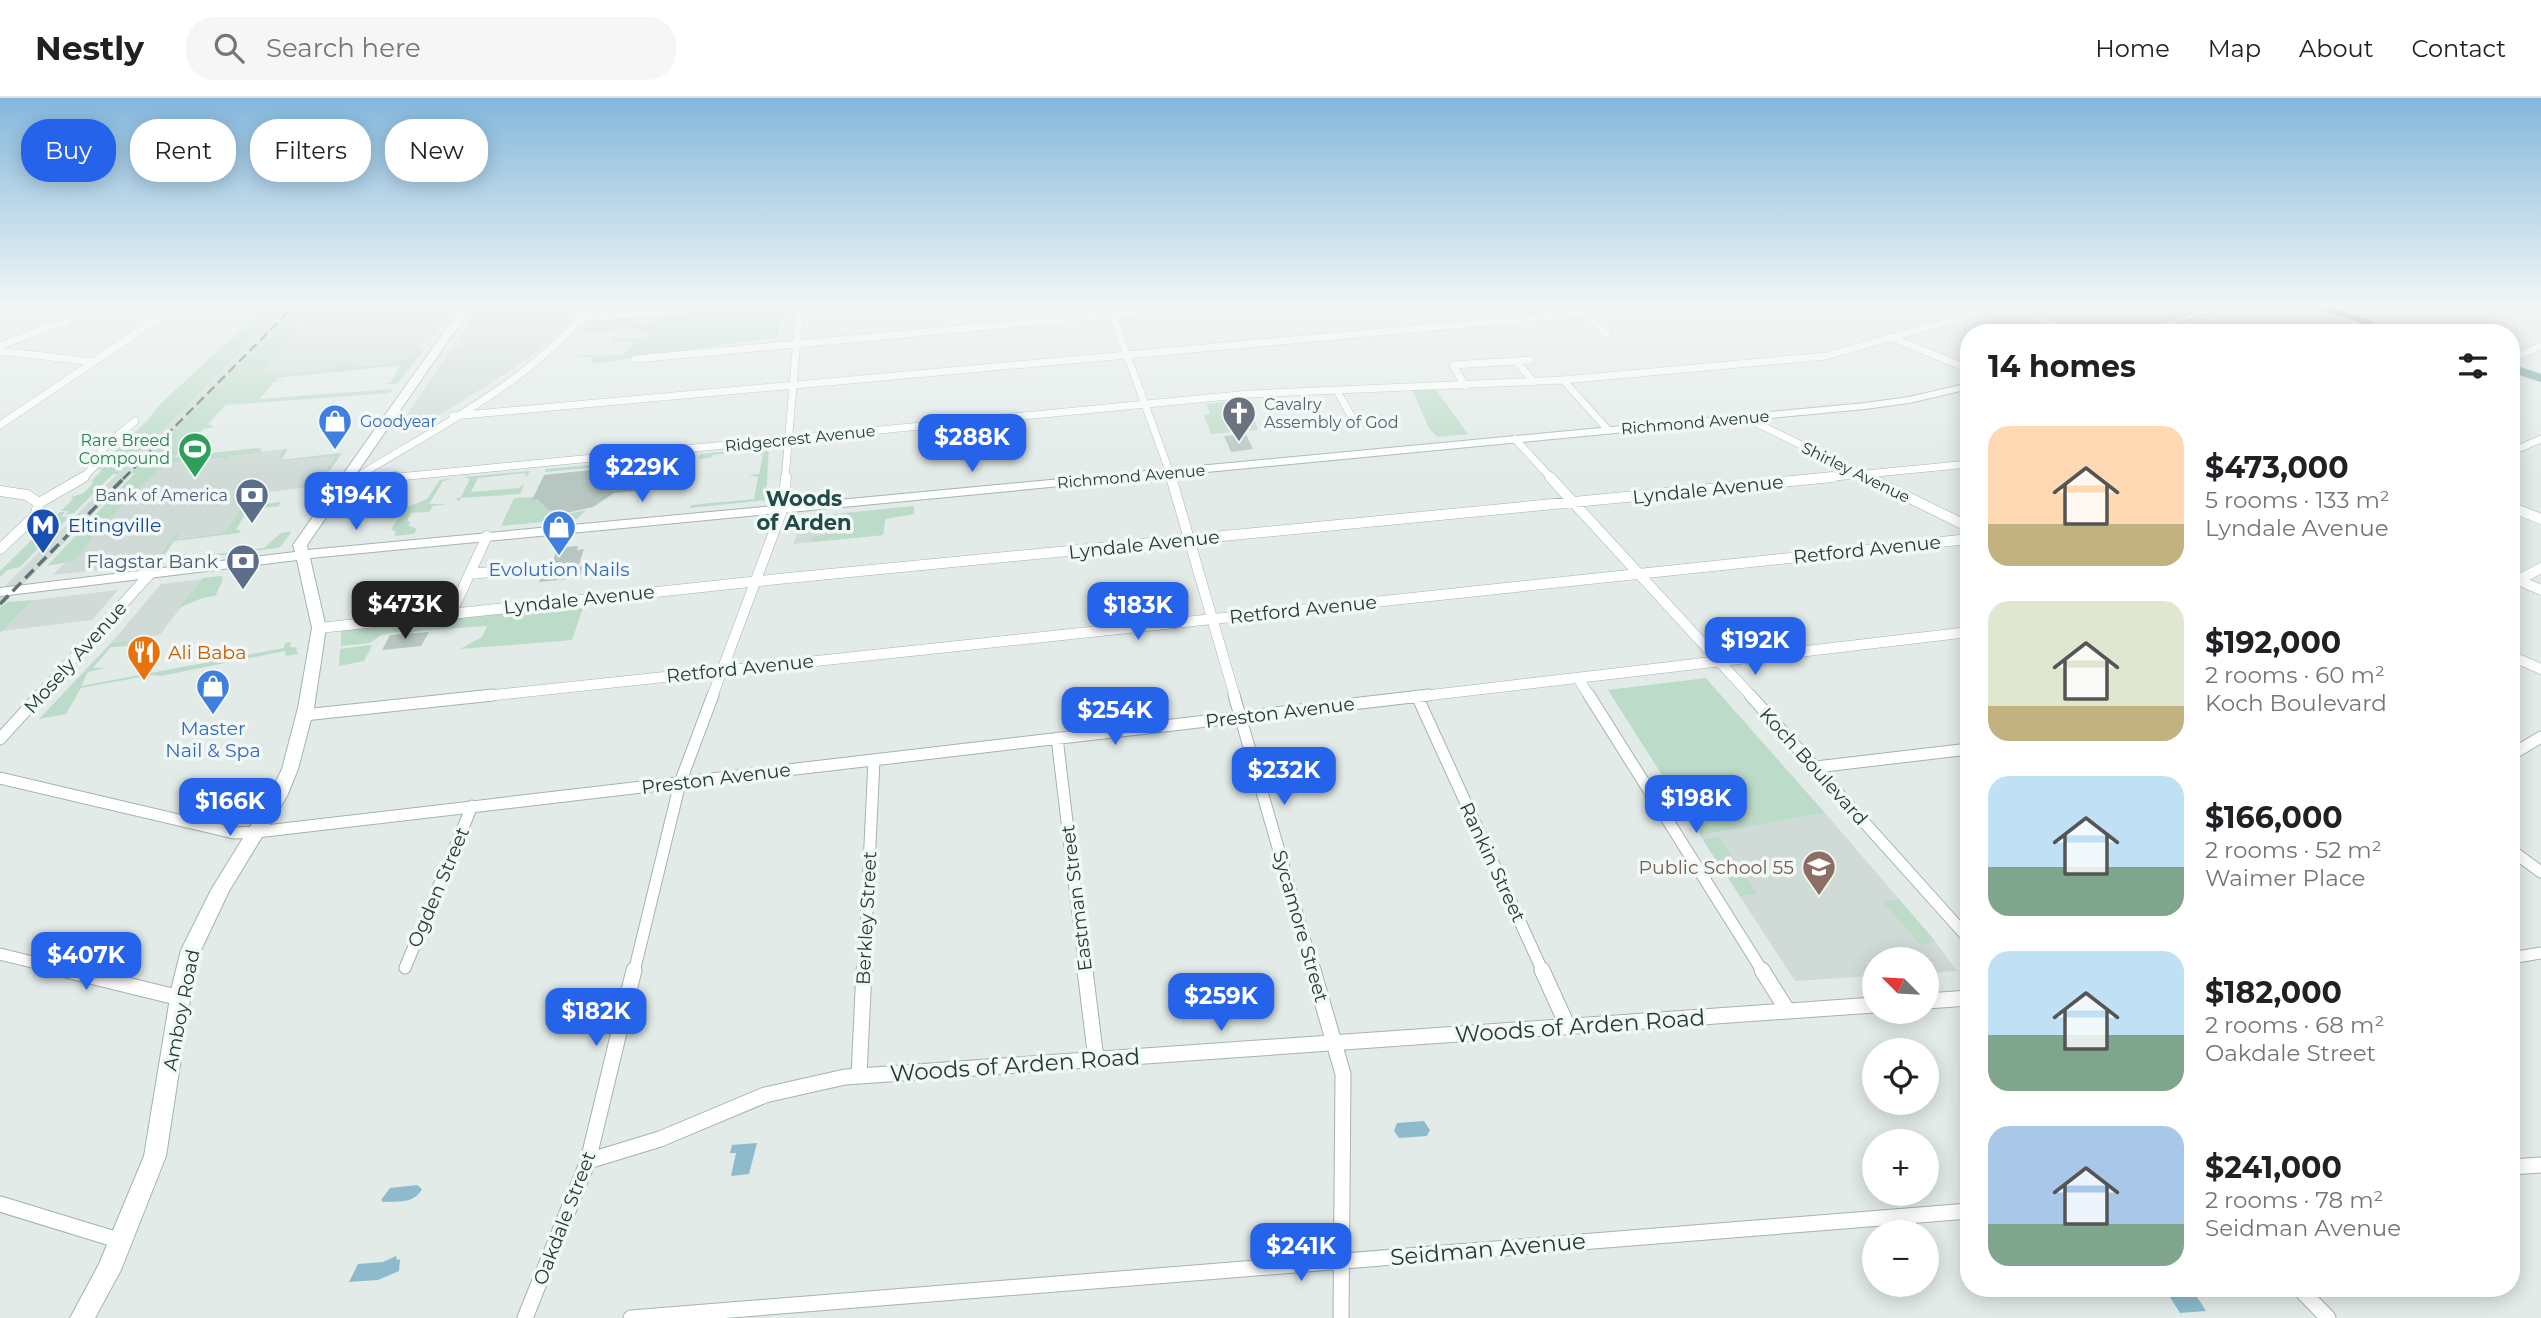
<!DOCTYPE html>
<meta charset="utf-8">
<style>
:root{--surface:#fff;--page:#f6f6f6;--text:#202124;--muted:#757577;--line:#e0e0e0;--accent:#2563eb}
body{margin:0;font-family:Montserrat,sans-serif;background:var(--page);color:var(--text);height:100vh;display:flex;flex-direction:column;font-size:26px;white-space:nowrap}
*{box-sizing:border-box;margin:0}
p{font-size:23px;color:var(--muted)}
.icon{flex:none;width:38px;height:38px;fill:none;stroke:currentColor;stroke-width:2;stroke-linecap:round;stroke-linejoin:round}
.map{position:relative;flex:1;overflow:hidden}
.sheet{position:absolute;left:1960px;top:226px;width:560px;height:973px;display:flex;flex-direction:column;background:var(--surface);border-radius:28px;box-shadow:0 4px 18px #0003}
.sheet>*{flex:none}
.hud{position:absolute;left:21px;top:21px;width:665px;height:63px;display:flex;gap:14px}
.needle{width:46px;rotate:294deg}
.controls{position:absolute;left:1862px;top:849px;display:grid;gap:14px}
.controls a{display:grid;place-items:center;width:77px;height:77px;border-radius:50%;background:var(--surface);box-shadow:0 4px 18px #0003;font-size:35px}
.price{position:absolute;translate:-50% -60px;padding:0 16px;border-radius:14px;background:var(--accent);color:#fff;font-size:23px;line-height:46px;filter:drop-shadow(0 2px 4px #0008)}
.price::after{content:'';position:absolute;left:50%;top:42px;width:21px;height:16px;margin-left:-10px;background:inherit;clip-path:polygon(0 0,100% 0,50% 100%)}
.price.active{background:#222;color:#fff}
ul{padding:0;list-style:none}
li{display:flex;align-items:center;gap:21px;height:175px;padding:0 28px}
li span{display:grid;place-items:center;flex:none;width:196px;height:140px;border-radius:21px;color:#555}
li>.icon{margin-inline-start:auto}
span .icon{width:84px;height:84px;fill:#fffc;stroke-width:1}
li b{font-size:30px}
h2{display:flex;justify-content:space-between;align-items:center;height:84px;padding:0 28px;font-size:30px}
.pill{padding:0 24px;border-radius:28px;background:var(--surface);box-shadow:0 4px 18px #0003;font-size:24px;line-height:63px}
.pill.active{background:var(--accent);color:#fff}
header{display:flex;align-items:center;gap:42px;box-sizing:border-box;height:98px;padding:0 35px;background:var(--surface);border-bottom:2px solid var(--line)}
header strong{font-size:33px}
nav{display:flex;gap:38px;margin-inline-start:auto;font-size:24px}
.search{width:490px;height:63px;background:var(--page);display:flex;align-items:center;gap:18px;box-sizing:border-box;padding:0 24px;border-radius:28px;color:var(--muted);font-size:26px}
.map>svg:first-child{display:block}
.built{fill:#d0dbd7}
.green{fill:#bcdbc8}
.water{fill:#8dbbcd}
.building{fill:#b7c6c1}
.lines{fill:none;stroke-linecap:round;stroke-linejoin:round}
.minor-far3-casing{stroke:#a5b3af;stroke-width:8}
.minor-far2-casing{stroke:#a5b3af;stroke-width:11}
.minor-far1-casing{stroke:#a5b3af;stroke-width:13}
.minor-casing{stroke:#a5b3af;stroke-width:17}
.secondary-casing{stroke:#a1b6b1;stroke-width:2}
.primary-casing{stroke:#c1c8c7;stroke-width:1}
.minor-far3{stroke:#fff;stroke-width:7}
.minor-far2{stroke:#fff;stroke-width:10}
.minor-far1{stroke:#fff;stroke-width:11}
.minor{stroke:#fff;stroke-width:15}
.secondary{fill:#fff;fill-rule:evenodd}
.primary{fill:#699e97;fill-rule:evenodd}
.rail-far1{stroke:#5d7673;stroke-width:2.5;stroke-dasharray:10 5;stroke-linecap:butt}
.rail{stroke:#5d7673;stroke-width:3.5;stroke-dasharray:12 6;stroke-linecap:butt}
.labels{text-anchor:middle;stroke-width:7;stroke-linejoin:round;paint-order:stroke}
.far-worship-label{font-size:16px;fill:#5b616d;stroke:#f2f8f6;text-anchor:start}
.far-shop-label{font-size:16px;fill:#366cbe;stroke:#f2f8f6;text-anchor:start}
.far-street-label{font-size:16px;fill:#233b37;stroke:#f2f8f6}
.far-leisure-label{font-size:16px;fill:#27864d;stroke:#f2f8f6;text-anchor:end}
.far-service-label{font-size:16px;fill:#4e5e75;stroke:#f2f8f6;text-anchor:end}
.street-label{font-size:19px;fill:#233b37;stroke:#f2f8f6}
.transit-label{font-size:19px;fill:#164399;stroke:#f2f8f6;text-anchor:start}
.service-label{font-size:19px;fill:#4e5e75;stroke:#f2f8f6;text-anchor:end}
.shop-label{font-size:19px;fill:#366cbe;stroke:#f2f8f6}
.food-label{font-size:19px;fill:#c56008;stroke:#f2f8f6;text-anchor:start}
.education-label{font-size:19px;fill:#785e54;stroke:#f2f8f6;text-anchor:end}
.neighbourhood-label{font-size:21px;font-weight:bold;fill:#204b46;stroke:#f2f8f6}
.near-street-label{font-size:23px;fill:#233b37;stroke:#f2f8f6}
</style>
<header>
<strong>Nestly</strong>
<div class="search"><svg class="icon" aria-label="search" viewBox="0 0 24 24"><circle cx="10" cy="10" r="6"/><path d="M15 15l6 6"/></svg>Search here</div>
<nav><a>Home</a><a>Map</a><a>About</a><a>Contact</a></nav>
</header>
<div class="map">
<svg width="2541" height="1220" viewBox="0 0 2541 1220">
<rect width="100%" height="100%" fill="#e2ebe8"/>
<path class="built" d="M287,207H299L0,510V493Z
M319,207H454L429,244L421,245L418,250L423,253L415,263L350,268L337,266L330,271L268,277L259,275Z
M480,207H575V213L569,223H572L570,227L529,260L425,327L399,329L451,251L459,248L462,242L458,241Z
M288,351L281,362L342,355L318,388L270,394L261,406L243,409L224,435L173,441L153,466L53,477L160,365Z
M914,408V416L885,421L883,437L793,446L803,419Z
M202,481L160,537L111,545L161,486Z
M118,492L92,522L2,533L33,502Z
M1825,715L1935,843L1957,873L1927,875V861H1874V878L1795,883L1700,737Z"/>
<path class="green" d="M268,207H287L118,376H113L74,415L65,417L69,413H61L73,401L71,399L84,395L94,384H91L102,372L98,370L148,322L159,307Z
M299,207H319L303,223L260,275L269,274V277L330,271L338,266C350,270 401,267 411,259C414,257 415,253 418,250H422L423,253L397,286H382L390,285L401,267L277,280L276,282L285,281L274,284L260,301L393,291L390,295L226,307L208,326L214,329L203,331L175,359L259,350L262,354L288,351L281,362L342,355L330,372H327L335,358L279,363L282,352L229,358L226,362L223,359L164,366L90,440H93L73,463L47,468L135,375H131Z
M782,210L778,239L591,266L593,261L591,259L555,258L622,257L636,244H611L614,241H639L649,238L651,234H636L643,226L658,222H637L636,225L642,226L639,230L583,235L594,222Z
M1435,290L1468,336L1438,339L1430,332L1412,292Z
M1248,302L1258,332L1211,336L1204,317L1210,316L1206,306Z
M769,349L766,402L690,410L691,407L754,401L758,379L749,377L759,376L763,357H752V353L712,357L711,360L698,361L700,356Z
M697,357L691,364V361L545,374L546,371Z
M530,373L526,379L525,375L478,380L471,394L519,390L524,386L520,396L461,400L459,403L455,401L461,399L470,381L465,379Z
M455,380L443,383L429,406H448L433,408L429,414L411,415L407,423L411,425L408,427L417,431L414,436L394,438L396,434L391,431L407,409L427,401L440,382Z
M534,399L533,402C543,402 539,406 548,411C559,419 574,415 586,412L577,421L501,428L514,400Z
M280,404L279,408L247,412L236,432H241L239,435L174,443L159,465L153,466L179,432L177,441L224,435L243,409Z
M914,408V416L885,421L883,437L812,444L813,438L847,435L848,419L830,420L831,417Z
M60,414H65L61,419L70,418L20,469L7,472L0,479V473Z
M292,433L281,448L277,450L176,463L185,455L184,460L264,450L281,435Z
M222,478V484L216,496L218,497L200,501L179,510L203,480Z
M33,502L0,535V510L8,504Z
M567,508L568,512L583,510L572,542L460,551L482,539L487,528L429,532L401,536L402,533L381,537L370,545L341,548V531Z
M130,542L127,548L111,549L93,570H106L88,574L81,588L284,550L285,545L291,544L290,549L299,550L296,551L298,556L286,558L285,553L161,578L152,577L81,590L66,616L39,621L111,545Z
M369,547L372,548L364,563L339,568L340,551Z
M1706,580L1711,586L1825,715L1700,737L1608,592Z
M1719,739L1757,796L1740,798L1703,742Z
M1899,801L1935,843L1921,847L1883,804Z"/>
<path class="water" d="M1424,1023L1430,1032L1427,1038L1399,1040L1394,1033L1397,1025Z
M757,1045L749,1076L731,1078L736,1055H730L732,1047Z
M417,1087L422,1091C414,1106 398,1103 383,1104L381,1102L390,1090Z
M396,1158L397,1162L400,1161L399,1173L378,1182L349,1184L358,1166L383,1164Z
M2194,1194L2206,1213L2180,1215L2168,1196Z"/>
<path class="building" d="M1246,336L1253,351L1231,354L1224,338Z
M672,363L664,391L614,395L593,409L562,416L548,412L538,402H532L544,377Z
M578,448L577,452L584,451L578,469L583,468L579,480L539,484L543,472H550L556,454H563L565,449Z
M429,534L421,548L382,552L390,537Z"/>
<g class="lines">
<g class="minor-far3-casing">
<path id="minor-far3" d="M1109,207L1172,381
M1578,207L1607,236
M2005,207L2073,234
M217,213L225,207
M585,220L749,207
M2355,234L2376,227
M1890,239L1969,271
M0,248L52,227L67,225
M0,253L94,264
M635,261L1218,207
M2511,261L2541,248
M1516,263L1531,262
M1563,282L1608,332
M1465,288L1453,267L1516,263L1534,284
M1337,293L1354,323
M453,318L1678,207
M1744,319L1871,381
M1342,323L1381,321
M0,327L178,207
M1515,341L1552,381
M2511,354L2541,341
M82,381L104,358L101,352L135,323
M354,381C425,336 544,277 589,207
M378,381L1249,296L1563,282L1826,258L2005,207
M785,381L800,207
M1814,381L1969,366"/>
</g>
<g class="minor-far2-casing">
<path id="minor-far2" d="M1171,379L1235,599
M1550,379L1752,599
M1867,379L1969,429
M349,384L357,379
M343,389L367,382L396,379
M0,393L27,397L39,405
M39,405L84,379
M2511,409L2541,421
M0,451L35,418L39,405
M470,476L530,470
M2518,482L2541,492
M2511,486L2541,470
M452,514L487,438
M319,530L778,481L1833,379
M2511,558L2541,571
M1578,580L1590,599
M38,599L149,477
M476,599L1969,441
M712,599L783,410L786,379
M1414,599L1969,534"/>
</g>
<g class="minor-far1-casing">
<path id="minor-far1" d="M1234,597L1314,874
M1589,597L1763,874
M1750,597L1969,841
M1417,598L1543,874
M304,617L493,597
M1057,640L1085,874
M0,641L40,597
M2511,657L2541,639
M1816,669L1969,651
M0,680L234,735L257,734L1429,597
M2511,752L2541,774
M0,856L73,874
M2511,860L2541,855
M405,870L472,708
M634,874L680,685L713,597
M864,874L874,662"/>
</g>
<g class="minor-casing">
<path id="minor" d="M66,872L180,900
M1085,872L1096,961
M1313,872L1343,976L1341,1220
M1542,872L1568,929
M1762,872L1787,912
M1927,903L1969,900
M859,978L864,872
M588,1063L660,1041L765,997L845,979L1874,907
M2511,1069L2541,1067
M0,1106L121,1143
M2299,1190L2328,1220
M525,1220L588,1063L634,872
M631,1220L1969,1113"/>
</g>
<g class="secondary-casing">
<path id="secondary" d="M463,207H473L307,447L308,452L1865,305L1909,299L1969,285V291L1909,305L1865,311L310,460L326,530L314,610L298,671L287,698L229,793L201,852L192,888L166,1058L121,1172L95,1220H70L99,1166L144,1058L172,888L181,852L211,792L269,698L282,671L298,610L312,530L297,462L0,498V490L295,454L293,447Z
M2216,207H2232L2150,234H2136Z"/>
</g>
<g class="primary-casing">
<path id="primary" d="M2307,207H2324L2404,234H2388Z
M2511,266L2541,276V284L2511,274Z"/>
</g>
<use href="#minor-far3" class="minor-far3"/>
<use href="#minor-far2" class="minor-far2"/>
<use href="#minor-far1" class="minor-far1"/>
<use href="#minor" class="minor"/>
<use href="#secondary" class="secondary"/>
<use href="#primary" class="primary"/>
<path class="rail-far1" d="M123,381L295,207"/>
<path class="rail" d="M0,506L125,379"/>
</g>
<linearGradient id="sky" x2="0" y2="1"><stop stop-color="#83b7dd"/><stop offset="0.55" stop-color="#f2f6f5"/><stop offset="1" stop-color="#f2f6f5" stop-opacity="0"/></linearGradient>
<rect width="2541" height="378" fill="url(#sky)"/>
<defs>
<g id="church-pin" transform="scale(1.75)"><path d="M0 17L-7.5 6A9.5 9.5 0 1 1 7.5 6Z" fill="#6b7280" stroke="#f2f8f6"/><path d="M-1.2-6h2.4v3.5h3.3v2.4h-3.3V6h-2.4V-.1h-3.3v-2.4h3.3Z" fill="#fff"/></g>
<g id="shop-pin" transform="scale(1.75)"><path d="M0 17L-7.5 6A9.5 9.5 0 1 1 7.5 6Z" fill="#3f7fe0" stroke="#f2f8f6"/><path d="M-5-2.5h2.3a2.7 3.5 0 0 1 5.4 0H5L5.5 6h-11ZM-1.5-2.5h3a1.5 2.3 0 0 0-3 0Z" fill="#fff"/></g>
<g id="stadium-pin" transform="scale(1.75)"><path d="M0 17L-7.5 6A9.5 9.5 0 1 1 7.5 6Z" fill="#2e9e5b" stroke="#f2f8f6"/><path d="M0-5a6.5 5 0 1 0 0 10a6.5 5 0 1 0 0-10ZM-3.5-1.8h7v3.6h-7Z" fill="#fff"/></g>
<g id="bank-pin" transform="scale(1.75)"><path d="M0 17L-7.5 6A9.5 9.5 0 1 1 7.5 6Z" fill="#5c6f8a" stroke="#f2f8f6"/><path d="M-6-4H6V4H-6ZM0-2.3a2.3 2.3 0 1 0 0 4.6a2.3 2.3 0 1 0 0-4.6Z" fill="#fff"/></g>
<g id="metro-pin" transform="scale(1.75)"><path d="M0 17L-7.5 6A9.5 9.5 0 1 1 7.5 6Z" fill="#1a4fb4" stroke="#f2f8f6"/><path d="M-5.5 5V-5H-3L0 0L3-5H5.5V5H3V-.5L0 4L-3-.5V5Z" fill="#fff"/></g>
<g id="restaurant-pin" transform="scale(1.75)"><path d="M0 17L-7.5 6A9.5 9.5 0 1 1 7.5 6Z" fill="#e8710a" stroke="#f2f8f6"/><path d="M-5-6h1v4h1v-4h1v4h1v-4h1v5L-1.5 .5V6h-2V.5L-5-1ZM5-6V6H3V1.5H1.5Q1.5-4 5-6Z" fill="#fff"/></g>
<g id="school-pin" transform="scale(1.75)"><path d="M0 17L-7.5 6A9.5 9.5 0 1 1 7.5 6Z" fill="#8d6e63" stroke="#f2f8f6"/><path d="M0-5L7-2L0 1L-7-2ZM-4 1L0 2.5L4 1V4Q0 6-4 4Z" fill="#fff"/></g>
</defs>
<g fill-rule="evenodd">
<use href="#church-pin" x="1239" y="315"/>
<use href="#shop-pin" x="335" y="323"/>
<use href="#stadium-pin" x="195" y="351"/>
<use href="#bank-pin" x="252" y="397"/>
<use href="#metro-pin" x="43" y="427"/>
<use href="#shop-pin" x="559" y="429"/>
<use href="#bank-pin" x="243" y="463"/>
<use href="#restaurant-pin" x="144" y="554"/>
<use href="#shop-pin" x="213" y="588"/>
<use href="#school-pin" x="1819" y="769"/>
</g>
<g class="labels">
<g class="far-worship-label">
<text x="1264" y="312">Cavalry<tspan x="1264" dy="18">Assembly of God</tspan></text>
</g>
<g class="far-shop-label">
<text x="360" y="329">Goodyear</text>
</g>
<g class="far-street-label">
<text transform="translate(1695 324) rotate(-5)" y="6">Richmond Avenue</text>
<text transform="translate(800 340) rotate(-6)" y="6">Ridgecrest Avenue</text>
<text transform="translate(1856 374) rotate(26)" y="6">Shirley Avenue</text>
<text transform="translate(1131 378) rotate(-5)" y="6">Richmond Avenue</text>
</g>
<g class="far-leisure-label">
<text x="170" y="348">Rare Breed<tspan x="170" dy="18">Compound</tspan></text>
</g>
<g class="far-service-label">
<text x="228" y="403">Bank of America</text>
</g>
<g class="street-label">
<text transform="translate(1708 391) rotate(-6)" y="7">Lyndale Avenue</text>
<text transform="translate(1144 446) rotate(-6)" y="7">Lyndale Avenue</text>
<text transform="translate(1867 451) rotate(-6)" y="7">Retford Avenue</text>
<text transform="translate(579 501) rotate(-6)" y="7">Lyndale Avenue</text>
<text transform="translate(1303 511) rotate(-6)" y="7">Retford Avenue</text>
<text transform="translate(75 559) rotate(-48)" y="7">Mosely Avenue</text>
<text transform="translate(740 570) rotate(-6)" y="7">Retford Avenue</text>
<text transform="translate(1280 614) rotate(-7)" y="7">Preston Avenue</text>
<text transform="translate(1814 668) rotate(48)" y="7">Koch Boulevard</text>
<text transform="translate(716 680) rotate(-7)" y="7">Preston Avenue</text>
<text transform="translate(1493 764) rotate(65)" y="7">Rankin Street</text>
<text transform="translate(438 789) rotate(-67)" y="7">Ogden Street</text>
<text transform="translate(1076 800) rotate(-97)" y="7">Eastman Street</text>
<text transform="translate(866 820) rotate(-87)" y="7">Berkley Street</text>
<text transform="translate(1301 828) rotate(74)" y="7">Sycamore Street</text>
<text transform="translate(181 912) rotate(-79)" y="7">Amboy Road</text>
<text transform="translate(564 1120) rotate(-69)" y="7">Oakdale Street</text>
</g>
<g class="transit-label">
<text x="68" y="434">Eltingville</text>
</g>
<g class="service-label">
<text x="218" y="470">Flagstar Bank</text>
</g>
<g class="shop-label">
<text x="559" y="478">Evolution Nails</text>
<text x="213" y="637">Master<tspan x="213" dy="22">Nail &amp; Spa</tspan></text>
</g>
<g class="food-label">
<text x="168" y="561">Ali Baba</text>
</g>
<g class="education-label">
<text x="1794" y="776">Public School 55</text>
</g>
<g class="neighbourhood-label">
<text x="804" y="408">Woods<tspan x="804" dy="24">of Arden</tspan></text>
</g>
<g class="near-street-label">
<text transform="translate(1580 928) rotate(-4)" y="8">Woods of Arden Road</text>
<text transform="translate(1015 967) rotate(-4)" y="8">Woods of Arden Road</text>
<text transform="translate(1488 1151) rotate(-5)" y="8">Seidman Avenue</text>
</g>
</g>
</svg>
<div class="controls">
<a><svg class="needle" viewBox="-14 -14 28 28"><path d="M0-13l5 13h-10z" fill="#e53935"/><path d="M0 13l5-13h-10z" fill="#757577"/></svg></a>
<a><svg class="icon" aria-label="locate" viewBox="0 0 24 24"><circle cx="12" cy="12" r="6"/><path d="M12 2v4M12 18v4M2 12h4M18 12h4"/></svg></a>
<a>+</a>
<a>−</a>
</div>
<b class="price" style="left:972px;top:376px">$288K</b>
<b class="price" style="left:642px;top:406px">$229K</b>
<b class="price" style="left:356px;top:434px">$194K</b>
<b class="price active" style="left:405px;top:543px">$473K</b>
<b class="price" style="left:1138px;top:544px">$183K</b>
<b class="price" style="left:1755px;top:579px">$192K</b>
<b class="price" style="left:1115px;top:649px">$254K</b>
<b class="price" style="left:1284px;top:709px">$232K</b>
<b class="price" style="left:1696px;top:737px">$198K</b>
<b class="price" style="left:230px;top:740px">$166K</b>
<b class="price" style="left:86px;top:894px">$407K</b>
<b class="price" style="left:1221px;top:935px">$259K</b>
<b class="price" style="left:596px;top:950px">$182K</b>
<b class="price" style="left:1301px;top:1185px">$241K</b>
<div class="hud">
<a class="pill active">Buy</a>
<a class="pill">Rent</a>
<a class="pill">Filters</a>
<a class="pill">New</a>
</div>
<section class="sheet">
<h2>14 homes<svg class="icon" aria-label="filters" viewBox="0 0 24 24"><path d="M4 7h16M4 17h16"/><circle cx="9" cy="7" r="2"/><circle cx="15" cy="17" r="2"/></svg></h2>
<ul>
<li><span style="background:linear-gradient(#ffd9b3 70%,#c2b280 0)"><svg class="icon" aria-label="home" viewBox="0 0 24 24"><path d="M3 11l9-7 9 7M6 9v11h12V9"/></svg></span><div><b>$473,000</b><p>5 rooms · 133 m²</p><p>Lyndale Avenue</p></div></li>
<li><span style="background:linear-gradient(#dfe7d0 75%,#c2b280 0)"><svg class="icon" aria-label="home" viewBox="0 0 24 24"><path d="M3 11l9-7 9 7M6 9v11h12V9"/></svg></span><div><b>$192,000</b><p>2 rooms · 60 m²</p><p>Koch Boulevard</p></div></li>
<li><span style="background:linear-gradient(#bfe0f5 65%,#7fa58c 0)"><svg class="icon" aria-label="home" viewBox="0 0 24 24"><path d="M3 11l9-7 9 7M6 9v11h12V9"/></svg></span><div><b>$166,000</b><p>2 rooms · 52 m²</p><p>Waimer Place</p></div></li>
<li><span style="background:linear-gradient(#bfe0f5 60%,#7fa58c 0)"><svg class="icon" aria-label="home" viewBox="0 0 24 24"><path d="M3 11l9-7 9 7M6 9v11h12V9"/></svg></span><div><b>$182,000</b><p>2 rooms · 68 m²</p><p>Oakdale Street</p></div></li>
<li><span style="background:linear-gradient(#a9c7e8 70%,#7fa58c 0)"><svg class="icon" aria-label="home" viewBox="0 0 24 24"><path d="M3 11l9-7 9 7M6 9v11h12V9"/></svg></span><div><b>$241,000</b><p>2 rooms · 78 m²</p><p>Seidman Avenue</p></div></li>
</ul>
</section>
</div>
